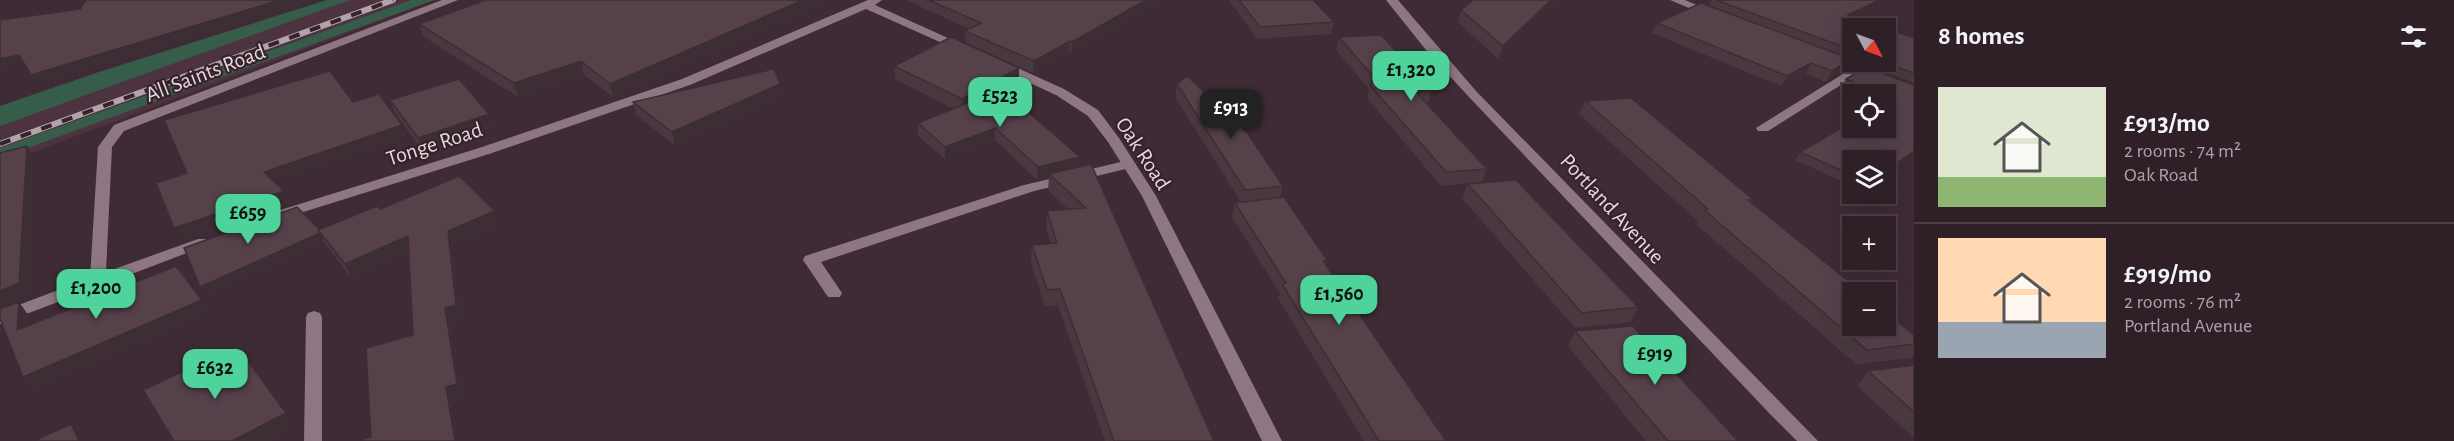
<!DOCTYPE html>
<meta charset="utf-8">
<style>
:root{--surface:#2f2028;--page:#3b2d34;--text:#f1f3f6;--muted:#a7a3a8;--line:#4a3e45;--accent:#4ed39a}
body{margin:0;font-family:"Alegreya Sans",sans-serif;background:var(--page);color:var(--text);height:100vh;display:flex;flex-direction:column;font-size:22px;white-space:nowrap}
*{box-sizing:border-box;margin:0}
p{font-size:20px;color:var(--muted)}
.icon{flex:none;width:33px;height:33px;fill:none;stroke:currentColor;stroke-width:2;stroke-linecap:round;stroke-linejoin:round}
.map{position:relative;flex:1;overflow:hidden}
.sheet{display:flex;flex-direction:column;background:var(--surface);width:540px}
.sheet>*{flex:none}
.needle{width:39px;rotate:131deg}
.buttons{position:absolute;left:1842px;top:18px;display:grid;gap:12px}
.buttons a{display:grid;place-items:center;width:54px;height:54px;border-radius:0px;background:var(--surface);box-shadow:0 6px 24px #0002,0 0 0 2px var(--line);font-size:30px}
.price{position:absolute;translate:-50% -51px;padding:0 14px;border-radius:12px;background:var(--accent);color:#111;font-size:20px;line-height:39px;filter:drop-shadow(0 2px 3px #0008)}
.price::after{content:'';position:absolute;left:50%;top:36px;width:18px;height:14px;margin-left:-9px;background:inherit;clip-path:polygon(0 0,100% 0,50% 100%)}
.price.active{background:#222;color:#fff}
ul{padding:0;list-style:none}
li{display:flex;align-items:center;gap:18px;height:150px;padding:0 24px}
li+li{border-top:2px solid var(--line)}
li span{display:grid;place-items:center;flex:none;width:168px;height:120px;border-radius:0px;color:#555}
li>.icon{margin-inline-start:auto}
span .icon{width:72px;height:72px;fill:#fffc;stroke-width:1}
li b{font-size:26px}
h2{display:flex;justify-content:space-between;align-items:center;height:72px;padding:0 24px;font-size:26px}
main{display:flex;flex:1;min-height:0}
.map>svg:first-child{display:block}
.built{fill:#4d3340}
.green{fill:#365d4a}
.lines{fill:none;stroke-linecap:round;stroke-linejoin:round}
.lane{fill:#8e7682;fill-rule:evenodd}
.street{fill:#8e7682;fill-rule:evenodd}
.rail-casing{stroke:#b2a3aa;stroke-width:6}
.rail{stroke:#35222b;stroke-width:4;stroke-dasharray:11;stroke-linecap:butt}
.wall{fill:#4a3840}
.shaded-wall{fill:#3c2e34}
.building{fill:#56414b;stroke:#3c2e34;stroke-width:1.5}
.labels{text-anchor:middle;stroke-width:4.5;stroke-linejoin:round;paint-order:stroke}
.street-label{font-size:22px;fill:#e5d8de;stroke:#35222b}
</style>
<main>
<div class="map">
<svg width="1914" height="441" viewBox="0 0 1914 441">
<rect width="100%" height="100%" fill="#3f2b35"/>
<path class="built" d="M327,0H434L0,165V106L99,72Z"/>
<path class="green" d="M327,0H350L0,126V106L99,72Z
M411,0H434L0,158V148Z"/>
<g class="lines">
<path class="lane" d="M1859,64L1863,65V71L1768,131H1758L1756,128Z
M1129,160L1136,164L1134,167L1034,191L821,262L842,293L840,297H828L803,260L805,256L1024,185Z"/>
<path class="street" d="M442,0H458L124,131L112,147L106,272L198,239H208L211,242L208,245L0,324V312L90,278L98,147L114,125Z
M868,0H882L875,5L970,48L964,52L960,51L866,9L690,85L489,154L284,218L279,220L272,215L274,212L479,148L682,79Z
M1386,0H1398L1476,91L1818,441H1797L1770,414L1468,96L1426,50Z
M1670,0H1685L1718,14L1716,16H1708Z
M1830,53L1878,71L1880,74L1878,77H1870L1826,60L1824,57Z
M1002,61L1064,89L1098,110L1119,138L1156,196L1282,441H1262L1142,196L1108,142L1088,116L1056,95L998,68L996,65Z
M314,311L320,313L322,317V441H304L306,317L308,313Z"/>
<g class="rail-casing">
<path id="rail" d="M0,144L393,0"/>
</g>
<use href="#rail" class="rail"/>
</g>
<path class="wall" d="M486,0H833L613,97L584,75L518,97L424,37L419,24Z
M906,0H1164L1071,54L1069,53L1033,73L965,42V31L969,29Z
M1229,0H1313L1334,22L1331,34L1257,39Z
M1712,0H1891L1855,17L1914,38V83L1856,62H1886L1852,28V60H1851L1845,70L1826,82L1806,74L1781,86L1652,33L1657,23L1709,6Z
M1557,2L1498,59L1458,22L1461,10Z
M1339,37L1432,90L1428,103H1426L1487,169L1482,182L1441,186L1367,98L1369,89L1336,50Z
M894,66L1019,68V81L1003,90L1079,167L1214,441H1105L1058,305L1045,307L1031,262L1032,245L1051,243L1046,228L1047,211L1069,210L1048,190L1049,177L1037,180L995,140L945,159L918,136V123L954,109L895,79Z
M1865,67L1914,85V156L1886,175V160H1852V186L1795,160L1800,152L1852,122V128H1886V94H1859L1841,87L1846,79Z
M1177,84L1283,186L1280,198L1327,260L1326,264L1446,441H1364L1278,298L1280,293L1232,217L1235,203L1241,202L1175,97Z
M781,97L675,146L636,115L633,102Z
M390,100L489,114L493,128L423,152L395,113Z
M1585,101L1754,200L1752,203L1914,335V355L1912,358L1856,364L1696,224L1698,221L1579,114Z
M1468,184L1638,307L1630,322L1575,328L1462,198Z
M380,209L499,225L453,245L462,319L451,322L463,398L452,402L371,437L413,335L408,252L351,278L324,242L205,296L319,229Z
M1575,331L1738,441H1646L1568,346Z
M1914,365V438L1857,386L1868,371Z"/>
<path class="shaded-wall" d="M280,0H316L37,85L31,75Z
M803,0H833L613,97L610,84Z
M1146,0H1164L1071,54L1072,42Z
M1551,0H1558L1557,2L1498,59L1503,46Z
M1880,0H1891L1844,23L1848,15Z
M1070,41L1069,53L1033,73L1034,61Z
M19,55L25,65L0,71V59Z
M1851,59L1845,70L1826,82L1832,71Z
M581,61L584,75L518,97L514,83Z
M1811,63L1806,74L1781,86L1787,76Z
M1019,68V81L962,112V99Z
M780,84L781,97L675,146L672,132Z
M489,114L493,128L423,152L418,138Z
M402,125L408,138L271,185L264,172Z
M995,128V140L945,159V147Z
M27,146L35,160L30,298L19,302L29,316L28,344L0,308V291Z
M1914,151V156L1886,175V171Z
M1080,157L1078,170L1049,174V177L1037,180L1038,167Z
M284,191L291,205L183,242L174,228Z
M495,211L499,225L453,245L462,319L451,322L463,398L452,402L459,441H455L446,387L445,308L448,231Z
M320,233L324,242L205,296L200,287Z
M408,236L413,250L351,278L345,264Z
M202,300L210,314L34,391L23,377Z
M286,413L295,428L270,441H232Z
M71,424L82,439L84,441H79Z"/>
<path class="building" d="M86,0H280L31,75L19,55L0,59V20L80,9Z
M486,0H803L610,84L581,61L514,83L419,24Z
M929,0H1146L1072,42L1070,41L1034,61L965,31L981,23Z
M1239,0H1313L1334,22L1260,27Z
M1473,0H1551L1503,46L1461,10Z
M1716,0H1880L1848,15L1914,38V73L1883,62H1886V28H1852V50Z
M1701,3L1851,59L1832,71L1811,63L1787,76L1657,23Z
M1381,35L1432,90L1415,91L1487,169L1446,172L1370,85L1376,80L1339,37Z
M951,37L1019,68L962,99L894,66Z
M1865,67L1914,85V151L1886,171V160H1852V175L1800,152L1852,122V128H1886V103L1894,98L1846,79Z
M774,69L780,84L672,132L633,102Z
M330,71L353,102L379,94L402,125L264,172L284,191L174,228L156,183L187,173L164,120Z
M1187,76L1248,134L1283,186L1245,190L1177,84Z
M459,79L489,114L418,138L390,100Z
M1002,89L1080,157L1038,167L995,128L945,147L918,123Z
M1631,98L1754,200H1748L1862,292H1852V326H1886V312L1914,335V344L1867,350L1704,210L1708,209L1585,101Z
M27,146L19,283L0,291V153Z
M1091,164L1214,441H1114L1060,289L1047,290L1032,245L1057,243L1047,211L1086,208L1049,174Z
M459,176L495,211L448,231L456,305L445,308L457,384L446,387L455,441H364V439L371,437L366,348L413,335L408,236L345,264L318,230L377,206L380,209Z
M1516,180L1638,307L1582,313L1468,184Z
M1284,197L1327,260L1323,261L1446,441H1379L1282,284L1286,283L1235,203Z
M297,207L319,229L318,230L320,233L200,287L184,248Z
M176,266L202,300L23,377L0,319V309L19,302L17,330Z
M1633,326L1738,441H1668L1575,331Z
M237,346L286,413L232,441H174L143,390Z
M1914,365V412L1868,371Z
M71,424L79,441H34Z"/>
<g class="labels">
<g class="street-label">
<text transform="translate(205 72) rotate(-21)" y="8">All Saints Road</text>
<text transform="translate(434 143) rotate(-18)" y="8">Tonge Road</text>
<text transform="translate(1144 153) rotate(57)" y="8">Oak Road</text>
<text transform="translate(1613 208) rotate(47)" y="8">Portland Avenue</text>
</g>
</g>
</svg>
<div class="buttons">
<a><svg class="needle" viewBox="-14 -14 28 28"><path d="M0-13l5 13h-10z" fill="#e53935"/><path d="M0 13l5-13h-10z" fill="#a7a3a8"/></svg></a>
<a><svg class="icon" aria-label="locate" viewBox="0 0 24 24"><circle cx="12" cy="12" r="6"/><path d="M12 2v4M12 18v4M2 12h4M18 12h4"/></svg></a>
<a><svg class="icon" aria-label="layers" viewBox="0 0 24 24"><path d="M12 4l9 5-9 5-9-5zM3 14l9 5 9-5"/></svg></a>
<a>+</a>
<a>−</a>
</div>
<b class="price" style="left:1411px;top:102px">£1,320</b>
<b class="price" style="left:1000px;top:128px">£523</b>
<b class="price active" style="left:1231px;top:140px">£913</b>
<b class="price" style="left:248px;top:245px">£659</b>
<b class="price" style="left:96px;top:320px">£1,200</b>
<b class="price" style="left:1339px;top:326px">£1,560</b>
<b class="price" style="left:1655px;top:386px">£919</b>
<b class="price" style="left:215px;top:400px">£632</b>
</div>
<section class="sheet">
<h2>8 homes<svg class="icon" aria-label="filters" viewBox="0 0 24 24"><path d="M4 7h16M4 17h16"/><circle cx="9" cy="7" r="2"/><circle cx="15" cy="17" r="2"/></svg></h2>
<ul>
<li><span style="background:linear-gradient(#dfe7d0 75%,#8fb573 0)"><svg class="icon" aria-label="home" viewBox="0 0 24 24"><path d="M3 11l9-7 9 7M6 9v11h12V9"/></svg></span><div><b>£913/mo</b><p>2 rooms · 74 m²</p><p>Oak Road</p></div></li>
<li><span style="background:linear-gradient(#ffd9b3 70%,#9aa5b1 0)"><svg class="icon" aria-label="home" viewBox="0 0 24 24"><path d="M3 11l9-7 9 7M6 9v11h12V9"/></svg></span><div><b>£919/mo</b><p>2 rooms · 76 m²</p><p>Portland Avenue</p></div></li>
</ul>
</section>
</main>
